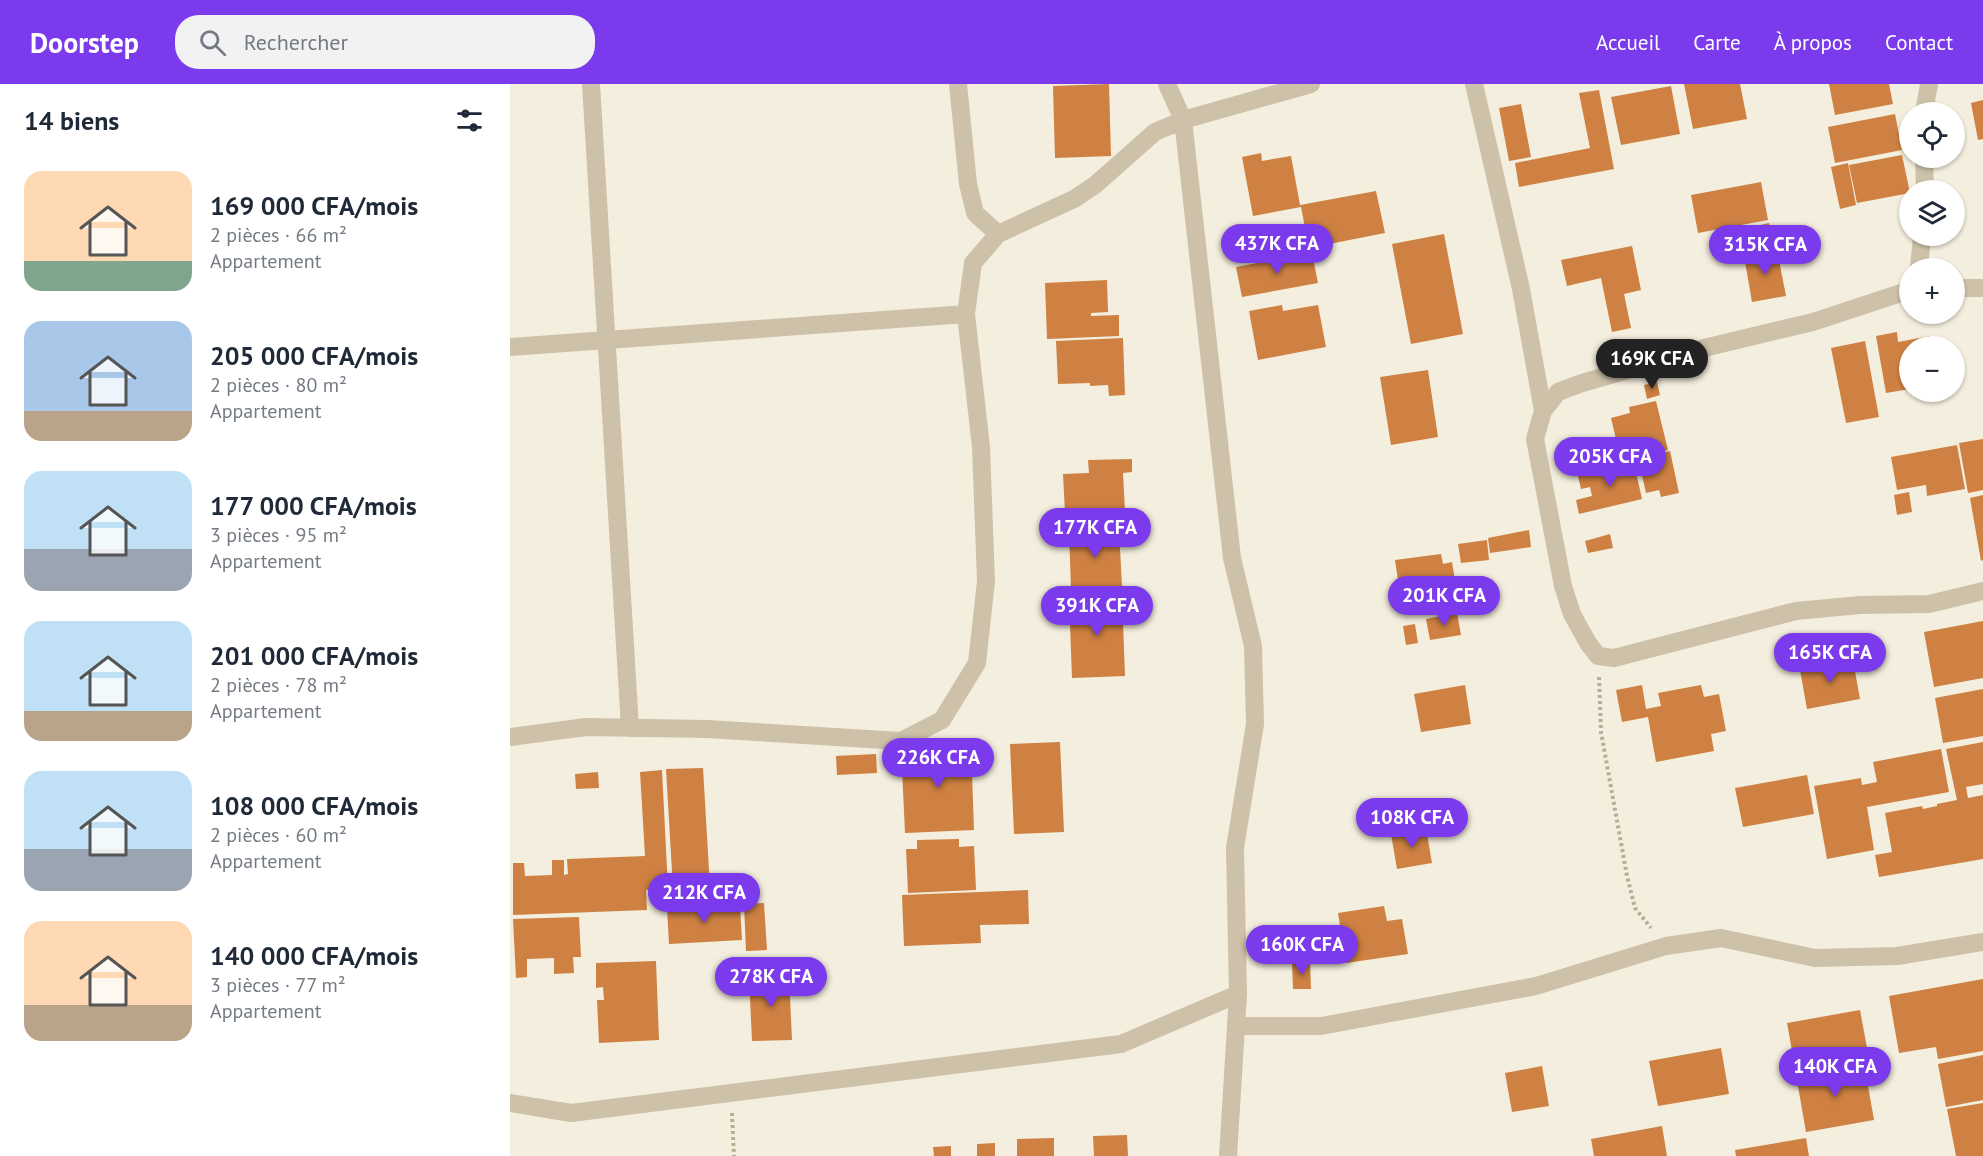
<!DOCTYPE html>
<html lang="fr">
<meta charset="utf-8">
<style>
:root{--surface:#fff;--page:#f2f2f3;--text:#1f2937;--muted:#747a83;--accent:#7c3aed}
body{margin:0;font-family:"PT Sans",sans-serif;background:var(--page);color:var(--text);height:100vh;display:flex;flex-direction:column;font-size:22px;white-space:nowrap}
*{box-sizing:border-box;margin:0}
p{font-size:20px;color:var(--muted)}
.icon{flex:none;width:33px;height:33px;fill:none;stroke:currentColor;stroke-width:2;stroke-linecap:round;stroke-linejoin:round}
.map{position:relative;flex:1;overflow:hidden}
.details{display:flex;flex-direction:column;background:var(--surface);width:510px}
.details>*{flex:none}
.fabs{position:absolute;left:1389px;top:18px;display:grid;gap:12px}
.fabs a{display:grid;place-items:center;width:66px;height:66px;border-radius:50%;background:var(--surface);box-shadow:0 2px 4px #0004;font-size:30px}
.price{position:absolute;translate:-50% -51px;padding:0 14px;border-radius:21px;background:var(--accent);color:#fff;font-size:20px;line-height:39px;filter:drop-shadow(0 2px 3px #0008)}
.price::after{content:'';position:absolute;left:50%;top:36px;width:18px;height:14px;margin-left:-9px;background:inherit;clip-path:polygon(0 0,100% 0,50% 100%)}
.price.on{background:#222;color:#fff}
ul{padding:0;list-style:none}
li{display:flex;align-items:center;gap:18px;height:150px;padding:0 24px}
li span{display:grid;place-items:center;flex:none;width:168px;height:120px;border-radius:18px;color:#555}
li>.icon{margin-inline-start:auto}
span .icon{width:72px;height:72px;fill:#fffc;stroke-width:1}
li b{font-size:26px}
h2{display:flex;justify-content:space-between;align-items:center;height:72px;padding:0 24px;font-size:26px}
header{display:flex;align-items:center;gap:36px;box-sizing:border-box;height:84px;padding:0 30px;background:var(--accent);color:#fff}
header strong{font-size:28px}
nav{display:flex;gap:33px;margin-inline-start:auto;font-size:21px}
.search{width:420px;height:54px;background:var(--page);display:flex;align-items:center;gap:15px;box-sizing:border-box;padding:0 21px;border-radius:24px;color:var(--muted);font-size:22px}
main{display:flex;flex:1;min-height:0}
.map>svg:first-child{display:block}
.building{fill:#ce8142}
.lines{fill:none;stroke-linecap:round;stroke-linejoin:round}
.path{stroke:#baac93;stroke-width:4;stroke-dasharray:3 3;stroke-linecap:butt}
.minor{stroke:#cec1a9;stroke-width:18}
</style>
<header>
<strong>Doorstep</strong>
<div class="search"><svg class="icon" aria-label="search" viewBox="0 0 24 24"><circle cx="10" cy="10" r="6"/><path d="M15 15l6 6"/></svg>Rechercher</div>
<nav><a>Accueil</a><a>Carte</a><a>À propos</a><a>Contact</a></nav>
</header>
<main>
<section class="details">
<h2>14 biens<svg class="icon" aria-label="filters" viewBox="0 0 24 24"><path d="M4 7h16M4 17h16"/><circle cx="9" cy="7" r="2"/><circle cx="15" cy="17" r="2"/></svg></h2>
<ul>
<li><span style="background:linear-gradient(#ffd9b3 75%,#7fa58c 0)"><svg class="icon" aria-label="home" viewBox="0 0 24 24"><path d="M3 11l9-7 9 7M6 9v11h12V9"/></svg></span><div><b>169 000 CFA/mois</b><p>2 pièces · 66 m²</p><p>Appartement</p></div></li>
<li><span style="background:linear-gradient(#a9c7e8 75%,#b9a48a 0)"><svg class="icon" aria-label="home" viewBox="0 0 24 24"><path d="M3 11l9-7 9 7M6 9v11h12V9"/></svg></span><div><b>205 000 CFA/mois</b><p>2 pièces · 80 m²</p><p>Appartement</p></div></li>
<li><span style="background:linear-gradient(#bfe0f5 65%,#9aa5b1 0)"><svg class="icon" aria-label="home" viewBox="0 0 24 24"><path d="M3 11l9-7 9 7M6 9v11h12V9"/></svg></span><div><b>177 000 CFA/mois</b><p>3 pièces · 95 m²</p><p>Appartement</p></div></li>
<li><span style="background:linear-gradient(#bfe0f5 75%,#b9a48a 0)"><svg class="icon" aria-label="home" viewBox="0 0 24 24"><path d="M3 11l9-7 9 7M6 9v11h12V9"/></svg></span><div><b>201 000 CFA/mois</b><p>2 pièces · 78 m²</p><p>Appartement</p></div></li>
<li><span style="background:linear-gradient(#bfe0f5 65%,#9aa5b1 0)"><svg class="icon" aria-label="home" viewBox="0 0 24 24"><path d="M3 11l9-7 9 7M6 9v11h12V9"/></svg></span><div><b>108 000 CFA/mois</b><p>2 pièces · 60 m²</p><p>Appartement</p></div></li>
<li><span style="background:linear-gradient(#ffd9b3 70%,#b9a48a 0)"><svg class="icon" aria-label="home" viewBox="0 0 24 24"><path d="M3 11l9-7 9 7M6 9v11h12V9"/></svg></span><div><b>140 000 CFA/mois</b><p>3 pièces · 77 m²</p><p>Appartement</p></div></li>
</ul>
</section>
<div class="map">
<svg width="1473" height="1072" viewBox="0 0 1473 1072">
<rect width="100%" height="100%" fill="#f4eede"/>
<path class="building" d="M599,0L601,72L545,74L543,2Z
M1174,0H1230L1237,35L1183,45Z
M1319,0H1379L1383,20L1325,31Z
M1161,2L1170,50L1111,61L1101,13Z
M1089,6L1104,85L1009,103L1005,79L1080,64L1069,9Z
M1473,16V55L1468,56L1461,19Z
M1011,20L1021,73L999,77L989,24Z
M1385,30L1392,66L1325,79L1318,43Z
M751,69L752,77L781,72L790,121L866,107L875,149L799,164L791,123L743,132L732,73Z
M1392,71L1400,109L1347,119L1339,81Z
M1338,79L1346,121L1330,125L1321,83Z
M1251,98L1258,136L1188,149L1181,111Z
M1259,139L1261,151L1239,155L1237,144Z
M934,150L953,250L901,260L882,160Z
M1122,162L1131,206L1114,210L1121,244L1102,248L1091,194L1057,202L1051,176Z
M1267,166L1276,212L1242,218L1234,172Z
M802,169L808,199L732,213L726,183Z
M597,196L598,228L581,229V232L609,231V252L537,255L535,199Z
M772,221L773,227L808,221L816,263L748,276L739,227Z
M1387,248L1388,258L1420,252L1422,262H1400V305L1376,309L1366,252Z
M613,254L615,311L599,312L598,301L580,302V299L548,300L546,257Z
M1355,257L1369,333L1336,339L1321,264Z
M918,286L928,353L881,361L870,293Z
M1147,298L1150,311L1137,315L1134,301Z
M1146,317L1158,366L1111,377L1101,334L1120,329L1119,323Z
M1473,355V406L1458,409L1449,359Z
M1447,361L1455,405L1417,412L1416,401L1387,406L1381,373Z
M1160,367L1169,409L1151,413L1149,406L1136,409L1131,387L1145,383L1144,377L1149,376L1148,370Z
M622,375V388L613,389L615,427L555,429L553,390L579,389L578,376Z
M1124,379L1132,415L1069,430L1066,416L1082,412L1080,403L1071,405L1068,392Z
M1399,408L1402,428L1387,431L1384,411Z
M1473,411V476L1471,477L1460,414Z
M609,445L612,503L561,505L559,447Z
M1019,446L1021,463L980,469L978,454Z
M1100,450L1103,464L1078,469L1075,457Z
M977,456L979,476L951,479L948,460Z
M931,470L933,480L942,478L945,496L935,498L938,517L892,523L885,476Z
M612,512L615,592L562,594L559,514Z
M947,529L951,551L920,556L916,535Z
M1473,537V594L1424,603L1414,548Z
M905,540L908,559L896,561L893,542Z
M1343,576L1350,615L1297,625L1290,586Z
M955,601L961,640L911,648L904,610Z
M1132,601L1136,625L1151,622L1148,609L1191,601L1194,613L1209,610L1216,647L1201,650L1204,667L1146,678L1138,633L1112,638L1106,606Z
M1473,605V652L1433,659L1425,614Z
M550,658L554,748L504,750L500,660Z
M1473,658V700L1456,703L1458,714L1473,711V775L1369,793L1365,771L1382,768L1375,729L1412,722L1413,725L1427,722V720L1447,716L1436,665Z
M461,661L464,746L395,749L391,664Z
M1431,665L1439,708L1357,723L1364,766L1317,775L1304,702L1351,694L1352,701L1367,698L1363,678Z
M366,670L367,689L327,691L326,672Z
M193,684L201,820L164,822L156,685Z
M152,686L158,805L136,806L137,826L3,831V779H14L15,792L42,791V776H54V791L58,790L57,775L135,772L130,688Z
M88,688L89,704L66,705L65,690Z
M1297,691L1304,730L1233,743L1225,704Z
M916,744L922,779L887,785L881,750Z
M449,755V763L464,762L466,806L398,809L396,765H407V756Z
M518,806L519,840L470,841L471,859L394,862L392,811Z
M254,819L257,866L236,867L234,820Z
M230,821L232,856L159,860L157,825Z
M874,822L877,837L892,835L898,870L836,879L828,829Z
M69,833L71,873H63L64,889L44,890V874L17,875V893L6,894L3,835Z
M146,877L149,956L89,959L87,916H94L93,903L86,904V879Z
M800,879L801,905H783L782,880Z
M279,891L282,956L242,957L239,893Z
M1473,895V967L1428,975L1426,963L1389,969L1379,912Z
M1350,926L1358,969L1285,983L1277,939Z
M1211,964L1219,1010L1148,1022L1139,977Z
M1473,971V1016L1436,1023L1428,980Z
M1354,979L1364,1036L1296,1048L1286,991Z
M1032,982L1039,1022L1002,1028L995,989Z
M1473,1019V1072H1446L1437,1025Z
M1152,1042L1157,1072H1084L1081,1055Z
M617,1051L618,1072H584L583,1052Z
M544,1054V1072H507V1055Z
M1296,1054L1299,1072H1226L1225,1066Z
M485,1059V1072H467V1060Z
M441,1062V1072H424L423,1063Z"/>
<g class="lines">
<path class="path" d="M1089,593L1091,648L1117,792L1125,824L1141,844
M222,1029L224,1072"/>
<path class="minor" d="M81,0L120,644
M448,0L458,100L465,129L488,150
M657,0L673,36L722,474L743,562L745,640L725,764L728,910L718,1072
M964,0L1011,205L1033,327
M1414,28L1419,0
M1414,74L1415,106
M1409,184L1412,152
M1444,204H1473
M1400,206L1303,238L1198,263L1072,299L1048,308L1033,327L1025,355L1053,502L1062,530L1078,559L1088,572L1104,574L1286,527L1350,521L1419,520L1473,507
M0,263L456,230
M0,653L76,643L197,645L391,657L432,636L467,579L476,497L471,363L456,230L463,179L488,150L564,115L585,101L645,48L673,36L801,0
M727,942H811L1026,902L1156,862L1211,854L1305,874L1387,872L1473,858
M0,1019L61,1029L611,960L728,910"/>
</g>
</svg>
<div class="fabs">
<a><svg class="icon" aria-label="locate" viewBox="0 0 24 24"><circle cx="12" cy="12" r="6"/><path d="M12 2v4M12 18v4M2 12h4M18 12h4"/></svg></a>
<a><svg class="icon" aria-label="layers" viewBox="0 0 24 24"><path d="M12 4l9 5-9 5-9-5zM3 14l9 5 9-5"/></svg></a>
<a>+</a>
<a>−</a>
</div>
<b class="price" style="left:767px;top:191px">437K CFA</b>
<b class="price" style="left:1255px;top:192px">315K CFA</b>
<b class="price on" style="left:1142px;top:306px">169K CFA</b>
<b class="price" style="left:1100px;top:404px">205K CFA</b>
<b class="price" style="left:585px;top:475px">177K CFA</b>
<b class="price" style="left:934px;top:543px">201K CFA</b>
<b class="price" style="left:587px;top:553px">391K CFA</b>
<b class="price" style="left:1320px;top:600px">165K CFA</b>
<b class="price" style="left:428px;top:705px">226K CFA</b>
<b class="price" style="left:902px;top:765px">108K CFA</b>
<b class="price" style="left:194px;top:840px">212K CFA</b>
<b class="price" style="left:792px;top:892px">160K CFA</b>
<b class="price" style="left:261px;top:924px">278K CFA</b>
<b class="price" style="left:1325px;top:1014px">140K CFA</b>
</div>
</main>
